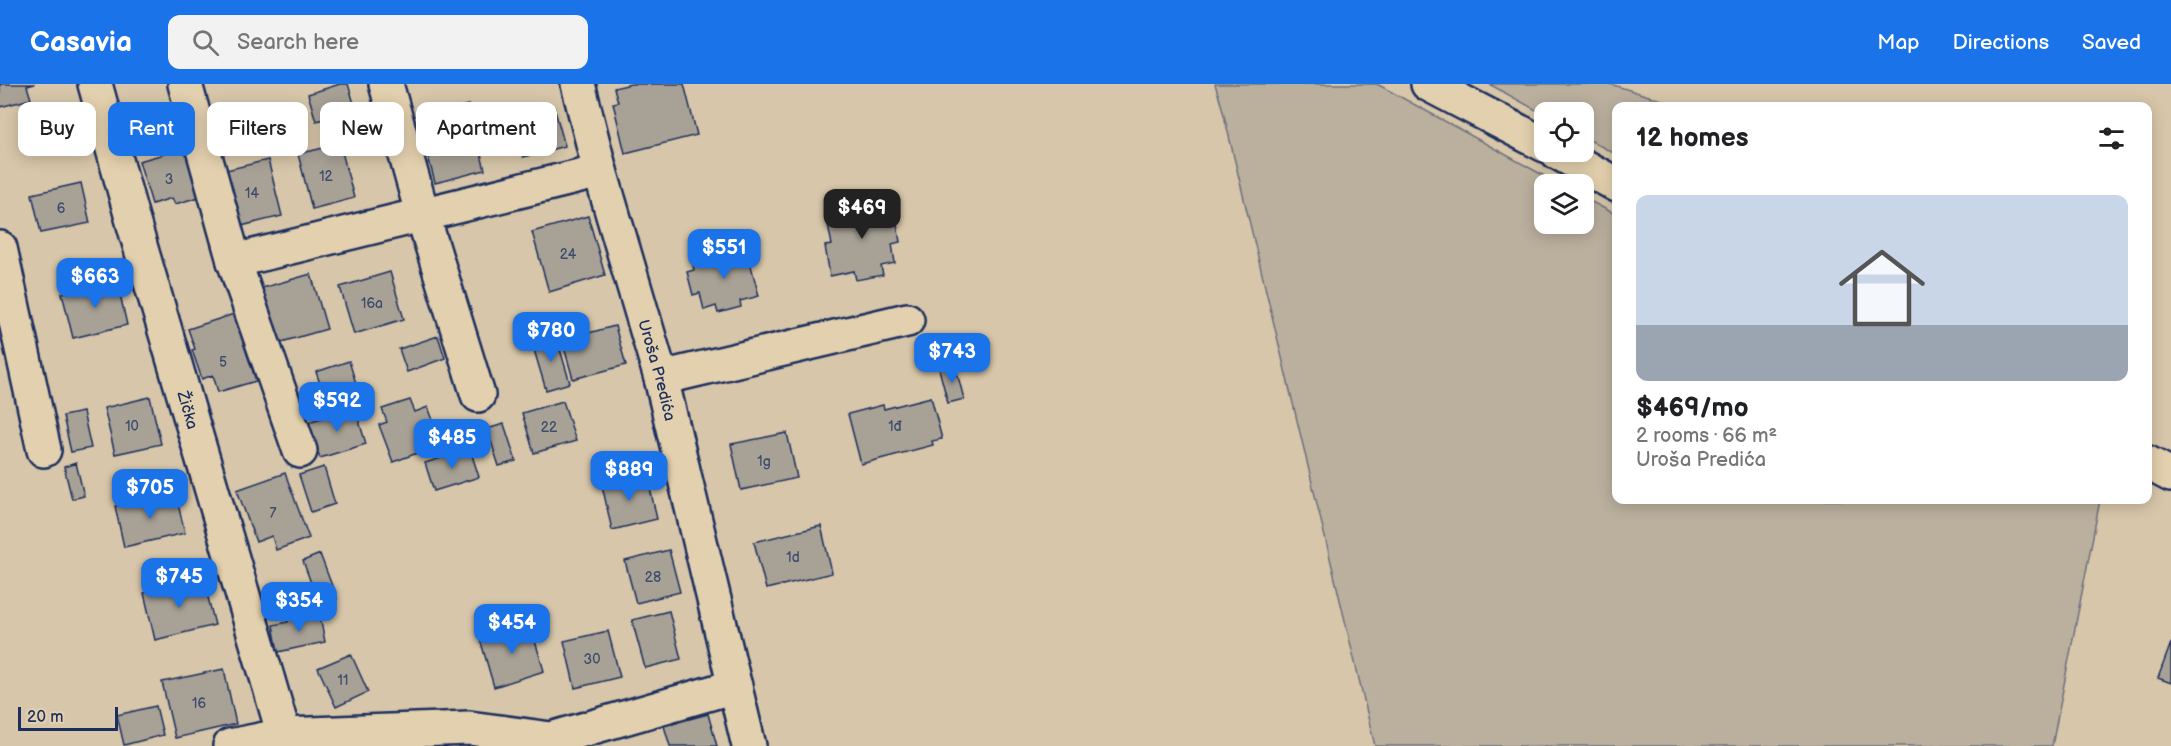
<!DOCTYPE html>
<meta charset="utf-8">
<style>
:root{--surface:#fff;--page:#f2f2f2;--text:#202124;--muted:#757577;--accent:#1a73e8}
body{margin:0;font-family:"Balsamiq Sans",sans-serif;background:var(--page);color:var(--text);height:100vh;display:flex;flex-direction:column;font-size:22px;white-space:nowrap}
*{box-sizing:border-box;margin:0}
p{font-size:20px;color:var(--muted)}
.icon{flex:none;width:33px;height:33px;fill:none;stroke:currentColor;stroke-width:2;stroke-linecap:round;stroke-linejoin:round}
.map{position:relative;flex:1;overflow:hidden}
.sheet{position:absolute;left:1612px;top:18px;width:540px;height:402px;display:flex;flex-direction:column;background:var(--surface);border-radius:12px;box-shadow:0 3px 15px #0003}
.sheet>*{flex:none}
.guide{position:absolute;left:18px;top:18px;width:570px;height:54px;display:flex;gap:12px}
.controls{position:absolute;left:1534px;top:18px;display:grid;gap:12px}
.controls a{display:grid;place-items:center;width:60px;height:60px;border-radius:12px;background:var(--surface);box-shadow:0 3px 15px #0003;font-size:30px}
.scale{position:absolute;left:18px;bottom:15px;width:100px;box-sizing:border-box;padding-left:6px;border:3px solid #1b2f5e;border-top:0;font-size:16px;line-height:21px;white-space:nowrap;color:#1b2f5e;-webkit-text-stroke:4px #e3d0ae;paint-order:stroke}
.price{position:absolute;translate:-50% -51px;padding:0 14px;border-radius:12px;background:var(--accent);color:#fff;font-size:20px;line-height:39px;filter:drop-shadow(0 2px 3px #0008)}
.price::after{content:'';position:absolute;left:50%;top:36px;width:18px;height:14px;margin-left:-9px;background:inherit;clip-path:polygon(0 0,100% 0,50% 100%)}
.price.current{background:#222;color:#fff}
ul{padding:0;list-style:none}
li{display:grid;align-content:center;gap:12px;height:318px;padding:0 24px}
li span{display:grid;place-items:center;height:186px;border-radius:12px;color:#555}
li>.icon{margin-inline-start:auto}
span .icon{width:108px;height:108px;fill:#fffc;stroke-width:1}
li b{font-size:26px}
h2{display:flex;justify-content:space-between;align-items:center;height:72px;padding:0 24px;font-size:26px}
.tag{padding:0 21px;border-radius:12px;background:var(--surface);box-shadow:0 3px 15px #0003;font-size:21px;line-height:54px}
.tag.current{background:var(--accent);color:#fff}
header{display:flex;align-items:center;gap:36px;box-sizing:border-box;height:84px;padding:0 30px;background:var(--accent);color:#fff}
header strong{font-size:28px}
nav{display:flex;gap:33px;margin-inline-start:auto;font-size:21px}
.search{width:420px;height:54px;background:var(--page);display:flex;align-items:center;gap:15px;box-sizing:border-box;padding:0 21px;border-radius:12px;color:var(--muted);font-size:22px}
.map>svg:first-child{display:block}
.green{fill:#bbb09e;stroke:#6b707e;stroke-width:1.5}
.building{fill:#a8a196;stroke:#1b2f5e;stroke-width:1.5}
.lines{fill:none;stroke-linecap:round;stroke-linejoin:round}
.minor-casing{stroke:#1b2f5e;stroke-width:38}
.minor{stroke:#e3d0ae;stroke-width:33}
.labels{text-anchor:middle;stroke-width:6;stroke-linejoin:round;paint-order:stroke}
.number-label{font-size:14px;fill:#3e4c6c}
.street-label{font-size:16px;fill:#1b2f5e;stroke:#e3d0ae}
</style>
<header>
<strong>Casavia</strong>
<div class="search"><svg class="icon" aria-label="search" viewBox="0 0 24 24"><circle cx="10" cy="10" r="6"/><path d="M15 15l6 6"/></svg>Search here</div>
<nav><a>Map</a><a>Directions</a><a>Saved</a></nav>
</header>
<div class="map">
<svg width="2171" height="662" viewBox="0 0 2171 662">
<rect width="100%" height="100%" fill="#d7c6a9"/>
<filter id="ink" filterUnits="userSpaceOnUse"><feTurbulence type="fractalNoise" baseFrequency=".0167" numOctaves="2"/><feDisplacementMap in="SourceGraphic" scale="12" xChannelSelector="R" yChannelSelector="G"/><feConvolveMatrix kernelMatrix="1 2 1 2 8 2 1 2 1" color-interpolation-filters="sRGB"/></filter>
<g filter="url(#ink)">
<path class="green" d="M1215,0H1377L1559,100H1545V140H1584V114L1617,131V416H2100L2052,662H1375L1222,23Z
M1489,0H1610L1681,22H1617V71L1584,53V28H1545V31Z"/>
<path class="building" d="M0,0H35L27,2L31,15L0,23Z
M340,0H348L356,26L316,37L308,10Z
M631,0H684L697,51L625,69L613,19L618,18L614,4Z
M468,21L485,86L435,99L418,34Z
M554,23L565,62L523,73L512,35Z
M171,36L174,45L153,52L151,42Z
M340,60L354,114L312,125L298,70Z
M185,64L199,113L175,120L172,114L152,120L139,77Z
M268,76L282,132L237,143L222,87Z
M81,99L90,139L41,149L32,110Z
M893,117L900,158L892,160L895,179L881,182L883,191L856,196L854,187L830,192L825,162L832,161L826,130Z
M588,132L605,191L549,208L532,148Z
M746,163L759,212L740,217L741,223L718,229L716,222L704,226L700,209L693,211L687,188L694,186L692,176Z
M390,188L404,235L354,250L340,203Z
M311,190L327,245L271,261L255,206Z
M117,197L127,241L73,254L62,209Z
M234,230L256,297L218,308L213,291L202,295L192,266L195,265L188,245Z
M615,242L626,281L573,295L562,256Z
M438,252L445,274L407,288L399,265Z
M556,252L570,299L546,306L532,259Z
M349,277L358,306L326,317L316,288Z
M955,281L964,315L948,319L939,285Z
M150,313L161,360L115,370L104,324Z
M931,313L942,355L932,357L933,361L861,380L848,330L883,321L884,325Z
M410,316L415,328L428,323L442,360L393,378L379,341L387,338L382,325Z
M563,317L576,357L534,369L522,329Z
M355,324L366,360L320,374L308,338Z
M83,328L91,364L71,368L63,332Z
M504,340L516,377L499,382L487,345Z
M787,349L797,394L741,406L731,360Z
M470,365L479,393L434,407L425,379Z
M76,379L84,412L72,415L64,383Z
M324,383L335,420L311,428L299,391Z
M285,389L309,454L276,466L272,452L256,458L237,406Z
M647,391L657,435L612,446L602,401Z
M175,408L185,449L124,463L115,422Z
M821,442L832,489L766,505L754,458Z
M669,466L680,508L636,519L625,477Z
M320,470L337,515L319,521L303,477Z
M203,494L215,541L155,556L144,509Z
M669,527L681,575L645,584L632,536Z
M304,530L305,535L320,532L325,558L278,568L273,541L288,538L287,533Z
M530,540L544,587L494,603L480,555Z
M608,547L620,593L575,604L564,557Z
M2171,559V599L2158,594Z
M351,570L368,608L336,623L318,584Z
M224,585L236,640L175,654L162,598Z
M156,622L163,651L124,661L117,631Z
M708,630L717,662H670L664,642Z"/>
<g class="lines">
<g class="minor-casing">
<g id="minor">
<path id="s1" d="M95,0L134,141L284,651"/>
<path d="M185,0L234,177L300,367"/>
<path d="M386,0L422,129L478,311"/>
<path id="s2" d="M578,0L600,87L661,294L749,662"/>
<path d="M1428,0L1545,61"/>
<path d="M1557,68L1617,101"/>
<path d="M0,164L44,366"/>
<path d="M234,177L600,87"/>
<path d="M661,294L907,236"/>
<path d="M2148,379L2171,391"/>
<path d="M230,662L284,651L469,644L551,655L735,602"/>
</g>
</g>
<use href="#minor" class="minor"/>
</g>
</g>
<g class="labels">
<g class="number-label">
<text x="326" y="97">12</text>
<text x="169" y="100">3</text>
<text x="252" y="114">14</text>
<text x="61" y="129">6</text>
<text x="568" y="175">24</text>
<text x="372" y="224">16a</text>
<text x="223" y="283">5</text>
<text x="132" y="347">10</text>
<text x="895" y="347">1đ</text>
<text x="549" y="348">22</text>
<text x="764" y="382">1g</text>
<text x="273" y="434">7</text>
<text x="793" y="478">1d</text>
<text x="653" y="498">28</text>
<text x="592" y="580">30</text>
<text x="343" y="601">11</text>
<text x="199" y="624">16</text>
</g>
<g class="street-label">
<text dy="6" stroke="none"><textPath href="#s2" startOffset="297">Uroša Predića</textPath></text>
<text dy="6" stroke="none"><textPath href="#s1" startOffset="339">Žička</textPath></text>
</g>
</g>
</svg>
<div class="controls">
<a><svg class="icon" aria-label="locate" viewBox="0 0 24 24"><circle cx="12" cy="12" r="6"/><path d="M12 2v4M12 18v4M2 12h4M18 12h4"/></svg></a>
<a><svg class="icon" aria-label="layers" viewBox="0 0 24 24"><path d="M12 4l9 5-9 5-9-5zM3 14l9 5 9-5"/></svg></a>
</div>
<div class="scale">20 m</div>
<b class="price current" style="left:862px;top:156px">$469</b>
<b class="price" style="left:724px;top:196px">$551</b>
<b class="price" style="left:95px;top:225px">$663</b>
<b class="price" style="left:551px;top:279px">$780</b>
<b class="price" style="left:952px;top:300px">$743</b>
<b class="price" style="left:337px;top:349px">$592</b>
<b class="price" style="left:452px;top:386px">$485</b>
<b class="price" style="left:629px;top:418px">$889</b>
<b class="price" style="left:150px;top:436px">$705</b>
<b class="price" style="left:179px;top:525px">$745</b>
<b class="price" style="left:299px;top:549px">$354</b>
<b class="price" style="left:512px;top:571px">$454</b>
<div class="guide">
<a class="tag">Buy</a>
<a class="tag current">Rent</a>
<a class="tag">Filters</a>
<a class="tag">New</a>
<a class="tag">Apartment</a>
</div>
<section class="sheet">
<h2>12 homes<svg class="icon" aria-label="filters" viewBox="0 0 24 24"><path d="M4 7h16M4 17h16"/><circle cx="9" cy="7" r="2"/><circle cx="15" cy="17" r="2"/></svg></h2>
<ul>
<li><span style="background:linear-gradient(#c9d6e8 70%,#9aa5b1 0)"><svg class="icon" aria-label="home" viewBox="0 0 24 24"><path d="M3 11l9-7 9 7M6 9v11h12V9"/></svg></span><div><b>$469/mo</b><p>2 rooms · 66 m²</p><p>Uroša Predića</p></div></li>
</ul>
</section>
</div>
